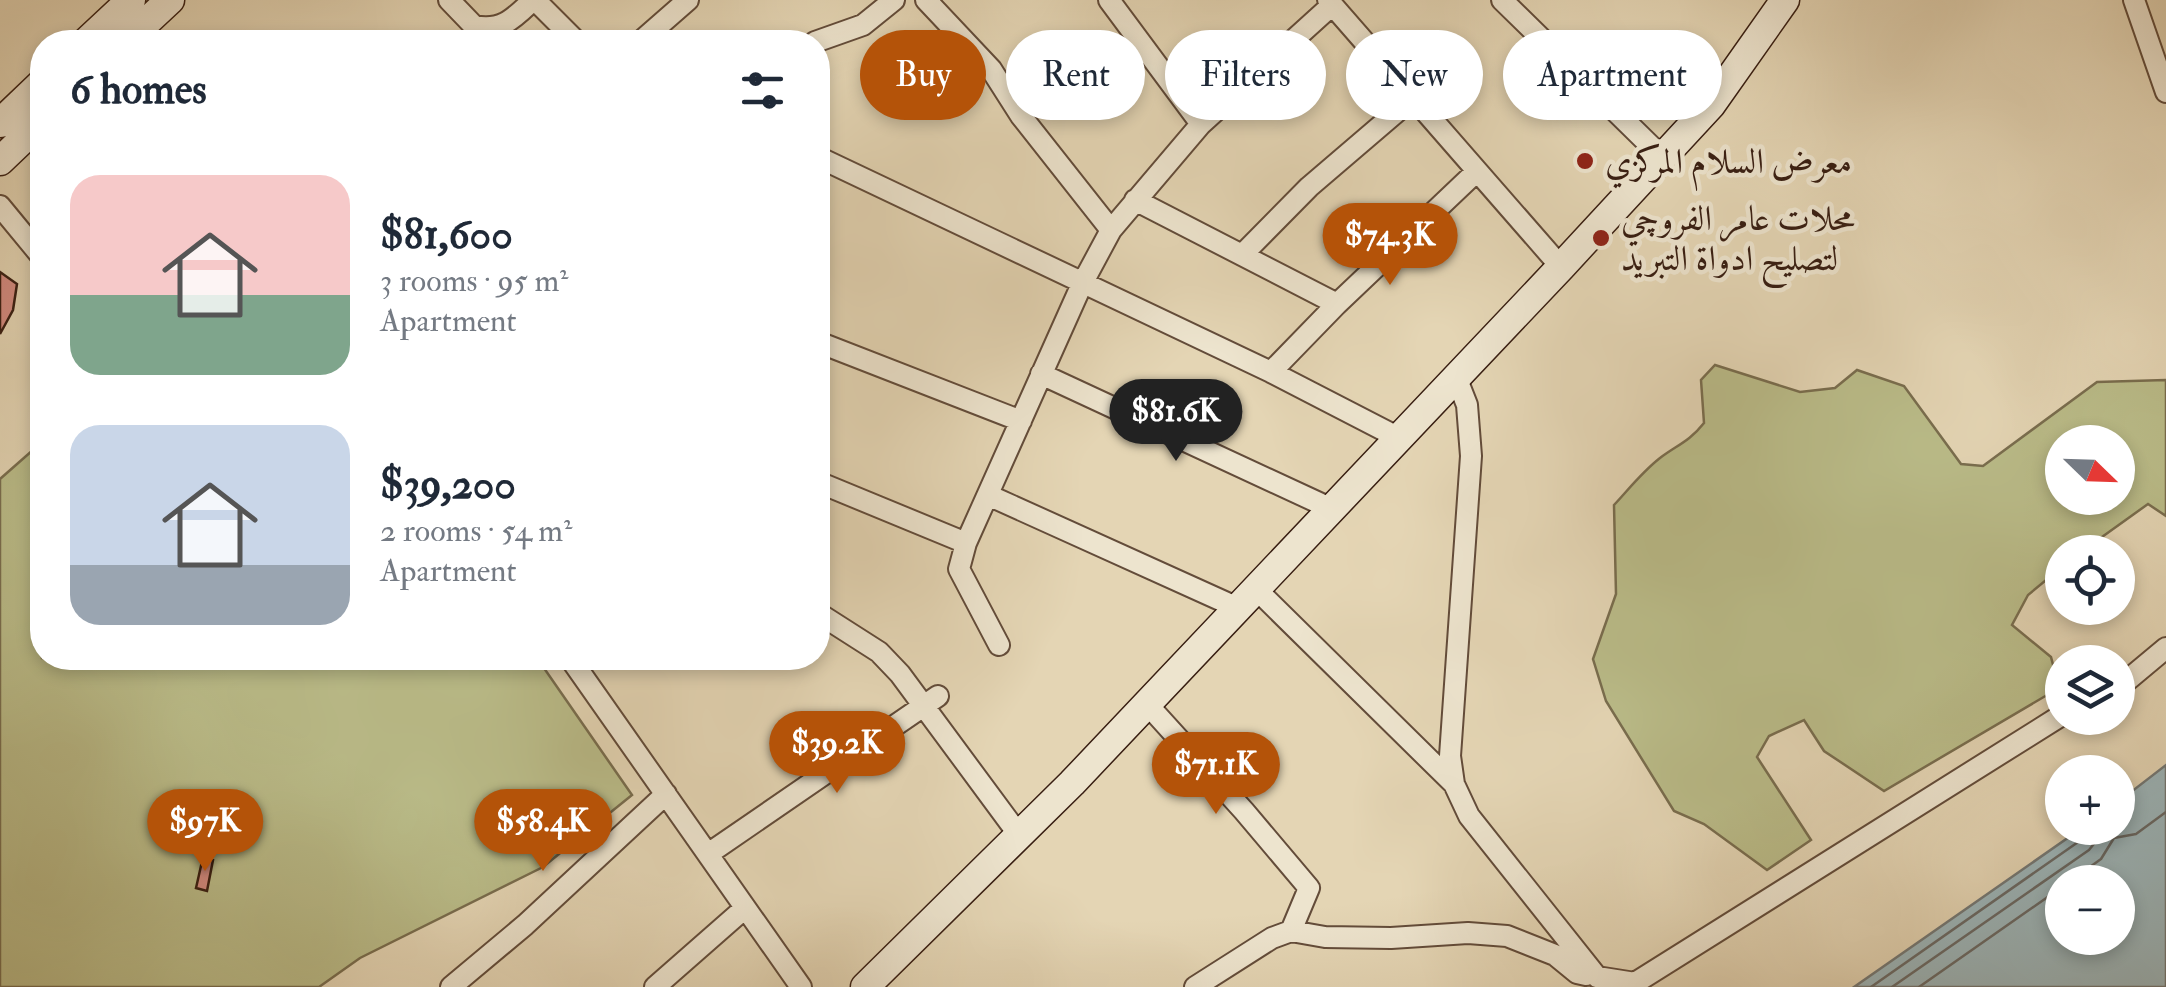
<!DOCTYPE html>
<meta charset="utf-8">
<style>
:root{--surface:#fff;--page:#f6f6f7;--text:#1f2937;--muted:#747a83;--accent:#b45309}
body{margin:0;font-family:"IM FELL Double Pica",Amiri,serif;background:var(--page);color:var(--text);height:100vh;display:flex;flex-direction:column;font-size:38px;white-space:nowrap}
*{box-sizing:border-box;margin:0}
p{font-size:32px;color:var(--muted)}
.icon{flex:none;width:55px;height:55px;fill:none;stroke:currentColor;stroke-width:2;stroke-linecap:round;stroke-linejoin:round}
.map{position:relative;flex:1;overflow:hidden}
.drawer{position:absolute;left:30px;top:30px;width:800px;height:640px;display:flex;flex-direction:column;background:var(--surface);border-radius:40px;box-shadow:0 5px 15px #0003}
.drawer>*{flex:none}
.hud{position:absolute;left:860px;top:30px;width:950px;height:90px;display:flex;gap:20px}
.needle{width:65px;rotate:113deg}
.tools{position:absolute;left:2045px;top:425px;display:grid;gap:20px}
.tools a{display:grid;place-items:center;width:90px;height:90px;border-radius:50%;background:var(--surface);box-shadow:0 5px 15px #0003;font-size:50px}
.price{position:absolute;translate:-50% -85px;padding:0 22px;border-radius:35px;background:var(--accent);color:#fff;font-size:32px;line-height:65px;filter:drop-shadow(0 2px 5px #0008)}
.price::after{content:'';position:absolute;left:50%;top:60px;width:30px;height:22px;margin-left:-15px;background:inherit;clip-path:polygon(0 0,100% 0,50% 100%)}
.price.on{background:#222;color:#fff}
ul{padding:0;list-style:none}
li{display:flex;align-items:center;gap:30px;height:250px;padding:0 40px}
li span{display:grid;place-items:center;flex:none;width:280px;height:200px;border-radius:30px;color:#555}
li>.icon{margin-inline-start:auto}
span .icon{width:120px;height:120px;fill:#fffc;stroke-width:1}
li b{font-size:42px}
h2{display:flex;justify-content:space-between;align-items:center;height:120px;padding:0 40px;font-size:42px}
.pill{padding:0 35px;border-radius:45px;background:var(--surface);box-shadow:0 5px 15px #0003;font-size:35px;line-height:90px}
.pill.on{background:var(--accent);color:#fff}
.map>svg:first-child{display:block}
.green{fill:#babc89;stroke:#796d4e;stroke-width:2.5;fill-rule:evenodd}
.water{fill:#9cb5b9;stroke:#747976;stroke-width:2.5;fill-rule:evenodd}
.lines{fill:none;stroke-linecap:round;stroke-linejoin:round}
.shore{stroke:#6a6a66;stroke-width:2.5}
.building{fill:#d38b81;stroke:#381e12;stroke-width:2.5}
.street-casing{stroke:#634c3a;stroke-width:24}
.secondary-casing{stroke:#381e12;stroke-width:31}
.street{stroke:#ede4ce;stroke-width:20}
.secondary{stroke:#ede4ce;stroke-width:28}
.poi-dot{fill:#8f2418;stroke:#ede4ce;stroke-width:4}
.labels{text-anchor:middle;stroke-width:9;stroke-linejoin:round;paint-order:stroke}
.poi-label{font-size:35px;fill:#381e12;stroke:#ede4ce;text-anchor:start}
</style>
<div class="map">
<svg width="2166" height="987" viewBox="0 0 2166 987">
<rect width="100%" height="100%" fill="#e4d5b4"/>
<filter id="stains"><feTurbulence type="fractalNoise" baseFrequency=".002" numOctaves="4"/><feColorMatrix values="0 0 0 0 .2 0 0 0 0 .09 0 0 0 0 .02 0 0 0 .5 -.17"/></filter>
<radialGradient id="worn" r=".72"><stop offset=".6" stop-color="#630" stop-opacity="0"/><stop offset="1" stop-color="#630" stop-opacity=".3"/></radialGradient>
<path class="green" d="M1715,365L1800,392L1835,388L1857,370L1904,386L1961,464L1983,466L2097,382L2166,380V516L2148,504L2081,552H2062V567L2028,595L2012,625L2051,657L2059,688L1884,791L1824,751L1804,720L1769,736L1757,757L1811,840L1767,870L1704,824L1674,811L1606,701L1593,659L1616,594L1614,505C1629,489 1642,472 1660,458C1677,445 1689,442 1704,423L1701,380ZM2062,442H2118V498H2062Z
M42,442V658H537L632,795L543,867L360,958L319,987H0V479Z"/>
<path class="water" d="M2166,765V987H1854L2082,828H2118V802ZM2062,882H2118V938H2062Z"/>
<g class="lines">
<path class="shore" d="M2069,882L2101,859L2114,838L2136,834L2166,812
M1871,987L2081,840L2086,828
M1892,987L2089,850L2097,840L2099,828
M1919,987L2062,887"/>
</g>
<path class="building" d="M0,272L17,284L13,310L0,334Z
M203,857L213,860L207,891L196,888Z"/>
<g class="lines">
<g class="street-casing">
<path id="street" d="M449,0L474,26C502,32 514,18 533,0
M535,0L577,42
M926,0L991,69L1021,116L1111,230
M1109,0L1201,124
M1328,0L1561,267
M1502,0L1662,157
M2134,0L2166,92
M640,42L688,0
M815,42L863,25L894,0
M818,157L1271,372L1399,438
M1135,200L1337,304
M0,206L42,257
M1242,255L1309,187L1413,98
M818,342L1021,421
M1271,372L1337,304L1477,171
M1041,374L1332,509
M1456,377L1467,405L1471,456L1450,756L1454,784L1469,816L1597,977L1635,983L2062,715
M818,482L966,543
M988,495L1238,608
M1256,589L1454,784
M818,613L879,652L900,674L1019,835
M999,645L959,569L966,543L1082,284L1111,230L1201,124L1332,5
M570,658L801,987
M2118,688L2166,648
M1147,704L1244,811L1309,888L1291,931
M708,854L938,696
M451,987L525,925L666,794
M655,987L745,908
M1195,987L1272,938L1291,931L1325,937L1391,938L1468,933L1507,936L1555,955L1577,973L1586,975"/>
</g>
<g class="secondary-casing">
<path id="secondary" d="M86,42L131,0
M125,42L170,0
M0,123L42,83
M0,161L42,121
M865,987L1072,783L1561,267L1711,105L1785,0"/>
</g>
<use href="#street" class="street"/>
<use href="#secondary" class="secondary"/>
</g>
<g class="poi-dot">
<circle cx="1585" cy="161" r="10"/>
<circle cx="1601" cy="238" r="10"/>
</g>
<g class="labels">
<g class="poi-label">
<text x="1605" y="173">معرض السلام المركزي</text>
<text x="1621" y="230">محلات عامر الفروچي<tspan x="1621" dy="40">لتصليح ادواة التبريد</tspan></text>
</g>
</g>
<rect width="100%" height="100%" filter="url(#stains)"/>
<rect width="100%" height="100%" fill="url(#worn)"/>
</svg>
<div class="tools">
<a><svg class="needle" viewBox="-14 -14 28 28"><path d="M0-13l5 13h-10z" fill="#e53935"/><path d="M0 13l5-13h-10z" fill="#747a83"/></svg></a>
<a><svg class="icon" aria-label="locate" viewBox="0 0 24 24"><circle cx="12" cy="12" r="6"/><path d="M12 2v4M12 18v4M2 12h4M18 12h4"/></svg></a>
<a><svg class="icon" aria-label="layers" viewBox="0 0 24 24"><path d="M12 4l9 5-9 5-9-5zM3 14l9 5 9-5"/></svg></a>
<a>+</a>
<a>−</a>
</div>
<b class="price" style="left:1390px;top:288px">$74.3K</b>
<b class="price on" style="left:1176px;top:464px">$81.6K</b>
<b class="price" style="left:837px;top:796px">$39.2K</b>
<b class="price" style="left:1216px;top:817px">$71.1K</b>
<b class="price" style="left:205px;top:874px">$97K</b>
<b class="price" style="left:543px;top:874px">$58.4K</b>
<div class="hud">
<a class="pill on">Buy</a>
<a class="pill">Rent</a>
<a class="pill">Filters</a>
<a class="pill">New</a>
<a class="pill">Apartment</a>
</div>
<section class="drawer">
<h2>6 homes<svg class="icon" aria-label="filters" viewBox="0 0 24 24"><path d="M4 7h16M4 17h16"/><circle cx="9" cy="7" r="2"/><circle cx="15" cy="17" r="2"/></svg></h2>
<ul>
<li><span style="background:linear-gradient(#f6c9c9 60%,#7fa58c 0)"><svg class="icon" aria-label="home" viewBox="0 0 24 24"><path d="M3 11l9-7 9 7M6 9v11h12V9"/></svg></span><div><b>$81,600</b><p>3 rooms · 95 m²</p><p>Apartment</p></div></li>
<li><span style="background:linear-gradient(#c9d6e8 70%,#9aa5b1 0)"><svg class="icon" aria-label="home" viewBox="0 0 24 24"><path d="M3 11l9-7 9 7M6 9v11h12V9"/></svg></span><div><b>$39,200</b><p>2 rooms · 54 m²</p><p>Apartment</p></div></li>
</ul>
</section>
</div>
